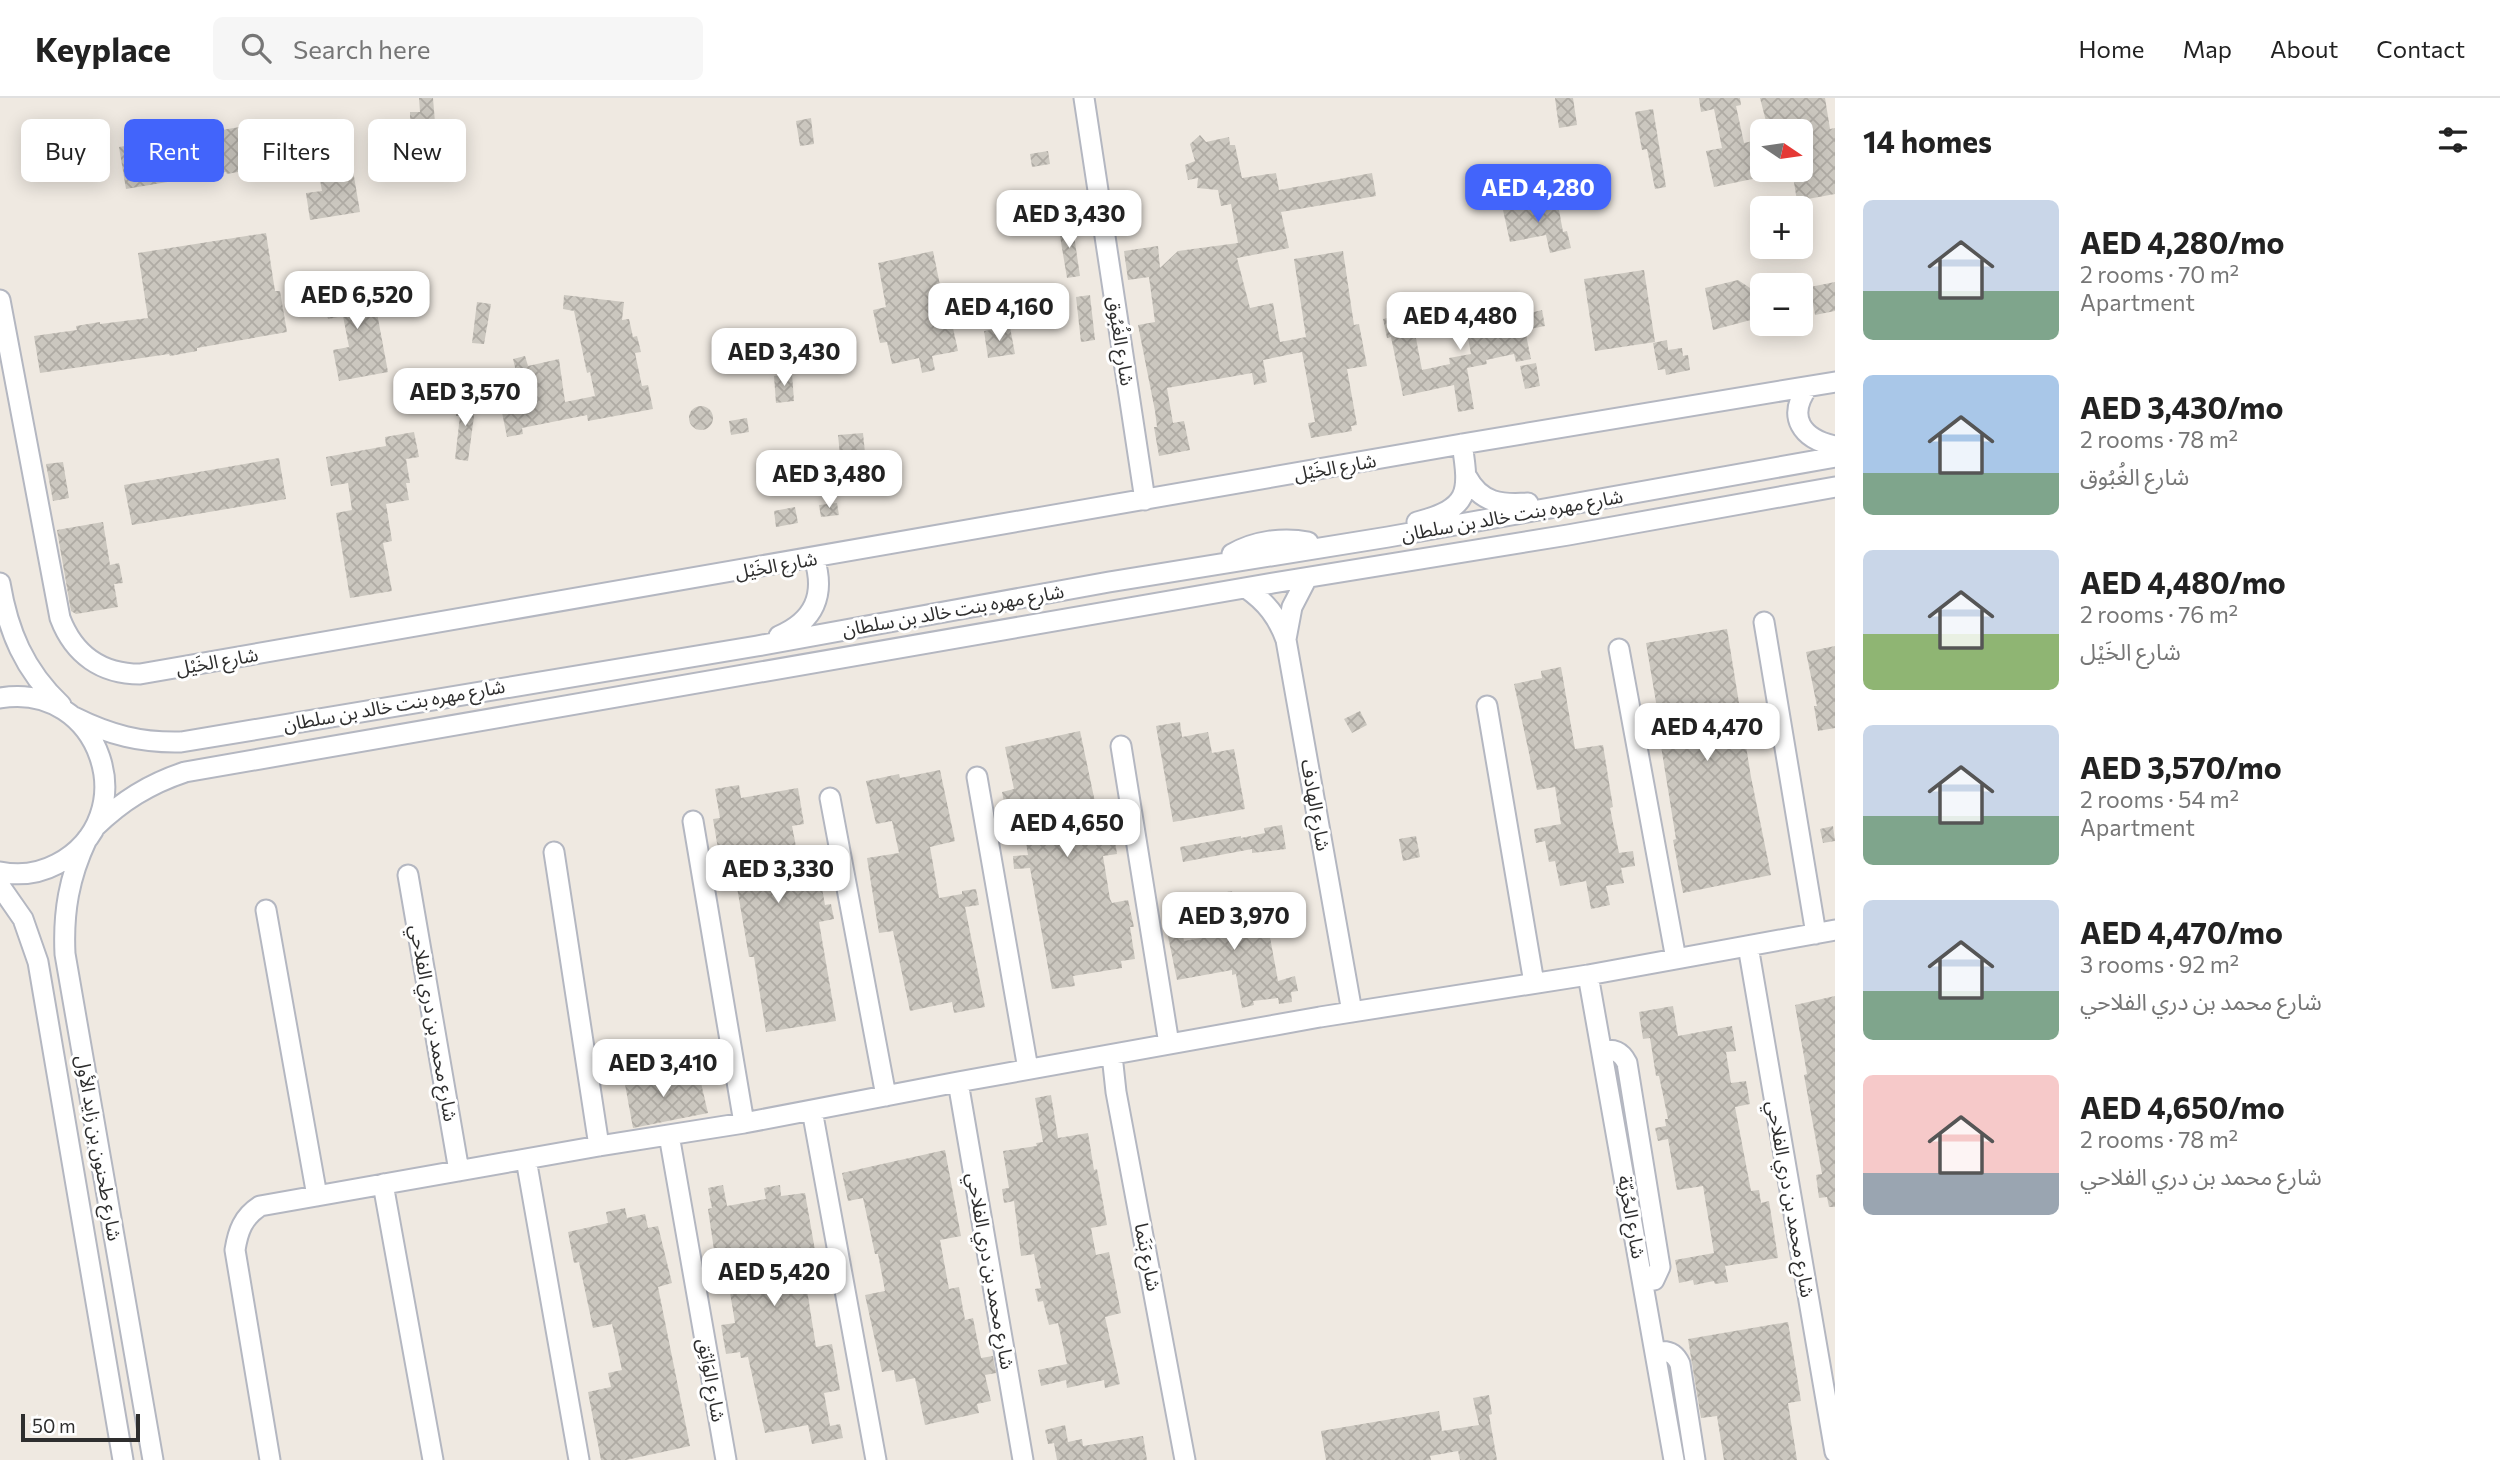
<!DOCTYPE html>
<meta charset="utf-8">
<style>
:root{--surface:#fff;--page:#f6f6f6;--text:#222;--muted:#767676;--line:#e0e0e0;--accent:#4264fb}
body{margin:0;font-family:Commissioner,"Noto Sans Arabic",sans-serif;background:var(--page);color:var(--text);height:100vh;display:flex;flex-direction:column;font-size:26px;white-space:nowrap}
*{box-sizing:border-box;margin:0}
p{font-size:23px;color:var(--muted)}
.icon{flex:none;width:38px;height:38px;fill:none;stroke:currentColor;stroke-width:2;stroke-linecap:round;stroke-linejoin:round}
.map{position:relative;flex:1;overflow:hidden}
.side{display:flex;flex-direction:column;background:var(--surface);width:665px}
.side>*{flex:none}
.hud{position:absolute;left:21px;top:21px;width:665px;height:63px;display:flex;gap:14px}
.needle{width:46px;rotate:103deg}
.fabs{position:absolute;left:1750px;top:21px;display:grid;gap:14px}
.fabs a{display:grid;place-items:center;width:63px;height:63px;border-radius:10px;background:var(--surface);box-shadow:0 4px 18px #0003;font-size:35px}
.scale{position:absolute;left:21px;bottom:18px;width:119px;box-sizing:border-box;padding-left:7px;border:4px solid #2e2e2e;border-top:0;font-size:19px;line-height:24px;white-space:nowrap;color:#2e2e2e;-webkit-text-stroke:5px #fff;paint-order:stroke}
.price{position:absolute;translate:-50% -60px;padding:0 16px;border-radius:14px;background:#fff;color:#222;font-size:23px;line-height:46px;filter:drop-shadow(0 2px 4px #0008)}
.price::after{content:'';position:absolute;left:50%;top:42px;width:21px;height:16px;margin-left:-10px;background:inherit;clip-path:polygon(0 0,100% 0,50% 100%)}
.price.current{background:var(--accent);color:#fff}
ul{padding:0;list-style:none}
li{display:flex;align-items:center;gap:21px;height:175px;padding:0 28px}
li span{display:grid;place-items:center;flex:none;width:196px;height:140px;border-radius:10px;color:#555}
li>.icon{margin-inline-start:auto}
span .icon{width:84px;height:84px;fill:#fffc;stroke-width:1}
li b{font-size:30px}
h2{display:flex;justify-content:space-between;align-items:center;height:84px;padding:0 28px;font-size:30px}
.tag{padding:0 24px;border-radius:10px;background:var(--surface);box-shadow:0 4px 18px #0003;font-size:24px;line-height:63px}
.tag.current{background:var(--accent);color:#fff}
header{display:flex;align-items:center;gap:42px;box-sizing:border-box;height:98px;padding:0 35px;background:var(--surface);border-bottom:2px solid var(--line)}
header strong{font-size:33px}
nav{display:flex;gap:38px;margin-inline-start:auto;font-size:24px}
.search{width:490px;height:63px;background:var(--page);display:flex;align-items:center;gap:18px;box-sizing:border-box;padding:0 24px;border-radius:10px;color:var(--muted);font-size:26px}
main{display:flex;flex:1;min-height:0}
.map>svg:first-child{display:block}
.building{fill:url(#building-cross-hatch)}
.lines{fill:none;stroke-linecap:round;stroke-linejoin:round}
.minor-casing{stroke:#b4b7c1;stroke-width:23}
.minor{stroke:#fff;stroke-width:19}
.labels{text-anchor:middle;stroke-width:6;stroke-linejoin:round;paint-order:stroke}
.street-label{font-size:19px;fill:#2e2e2e;stroke:#fff}
</style>
<header>
<strong>Keyplace</strong>
<div class="search"><svg class="icon" aria-label="search" viewBox="0 0 24 24"><circle cx="10" cy="10" r="6"/><path d="M15 15l6 6"/></svg>Search here</div>
<nav><a>Home</a><a>Map</a><a>About</a><a>Contact</a></nav>
</header>
<main>
<div class="map">
<svg width="1835" height="1362" viewBox="0 0 1835 1362">
<defs>
<pattern id="building-cross-hatch" width="8" height="8" patternUnits="userSpaceOnUse" patternTransform="scale(1.75)"><rect width="8" height="8" fill="#cbc7bf"/><path d="M0 0l8 8M0 8l8-8" fill="none" stroke="#afaba4"/></pattern>
</defs>
<rect width="100%" height="100%" fill="#efe9e1"/>
<path class="building" d="M419,0H433L436,37L422,39L421,32H410V14H420Z
M1555,0H1573L1577,27L1559,30Z
M1699,0H1740L1741,7L1736,8L1744,45L1762,41V79L1714,89L1706,53L1722,50L1714,11L1701,14Z
M1760,0H1825L1830,31L1835,30V96L1797,103L1792,72H1801V24L1768,31Z
M1653,11L1666,89L1655,91L1647,51L1642,52L1635,14Z
M811,20L814,46L800,48L796,23Z
M345,25L360,114L310,122L306,95L322,93L316,59L301,62L296,33Z
M246,28L254,71L227,76L226,74L126,91L119,49Z
M1200,37L1206,44L1229,39L1230,47H1235L1242,80L1276,75L1279,92L1372,75L1376,98L1281,114L1289,150L1237,160L1250,210L1273,205L1280,244L1306,239L1294,161L1343,153L1354,227L1359,226L1367,268L1347,271L1357,327L1351,328L1352,333L1311,340L1308,325L1315,324L1302,254L1263,262L1267,284L1254,287L1252,275L1167,290L1173,325L1184,323L1190,352L1159,358L1154,329H1157L1155,313L1138,227L1155,224L1149,179L1128,182L1124,153L1158,148L1160,170L1178,153L1238,145L1231,106L1221,108L1218,92L1197,90L1198,80L1188,82L1185,67L1195,63L1190,46Z
M1048,53L1050,66L1032,69L1030,56Z
M1557,101L1563,134L1567,133L1571,150L1550,155L1546,137L1510,144L1503,112Z
M1072,124L1080,178L1067,180L1058,126Z
M266,135L275,193H280L287,234L197,250V253L170,258L169,256L40,275L34,238L77,232L76,228L100,224V226L148,220L138,155Z
M933,153L949,231L953,230L958,253L932,258L935,272L922,275L919,260L892,266L887,244L880,245L873,212L886,209L878,165Z
M1644,172L1655,244L1595,253L1584,181Z
M1738,182L1762,198V219L1713,232L1705,190Z
M371,183L388,274L339,283L333,252L349,249L343,218L328,221L322,192Z
M1835,184V213L1815,217L1810,189Z
M564,197L624,204L622,222L629,221L633,239L637,238L641,254L635,255L642,288L648,287L653,311L588,323L587,317L522,330L523,336L507,339L498,295L520,290L513,261L525,258L528,268L559,261L565,304L595,298L590,274L587,275L574,213L563,211Z
M1090,197L1095,242L1081,244L1076,199Z
M477,204L491,206L484,246L472,245Z
M1542,212L1545,228L1525,232L1531,261L1516,264L1514,256L1486,262L1487,266L1467,270L1474,311L1458,314L1454,287L1403,298L1391,239L1387,240L1383,221L1411,214L1422,272L1450,266L1449,260L1471,256L1465,224L1522,213V217Z
M1010,229L1015,256L988,260L984,233Z
M1667,242L1668,252L1682,250L1683,258L1688,257L1690,272L1666,277L1665,271L1658,272L1653,245Z
M1536,265L1540,288L1525,291L1520,268Z
M792,276L794,303L776,305L774,278Z
M458,301L476,303L468,363L455,361L460,318H456Z
M689 320a12 12 0 1 1 24 0a12 12 0 1 1-24 0Z
M747,320L749,334L731,337L729,323Z
M414,334L419,359L406,361L410,385H406L409,402L386,406L392,443L383,445L392,493L350,500L336,415L352,412L348,385L331,388L326,359L386,348L385,339Z
M863,335L865,355L840,357L838,337Z
M279,360L286,401L132,427L124,387Z
M63,364L69,400L53,403L46,366Z
M837,405L839,417L821,419L819,407Z
M795,409L798,425L776,429L774,413Z
M103,424L110,467L119,465L123,485L114,486L118,509L76,516L71,513L57,432Z
M1727,531L1751,679L1771,777L1683,795L1673,742L1676,741L1661,648L1673,646L1670,620L1659,622L1646,545Z
M1835,548V630L1818,633L1814,608H1817L1806,554Z
M1561,569L1575,651L1603,647L1613,709L1610,710L1619,755L1633,753L1635,768L1621,770L1624,785L1606,788L1610,807L1591,811L1586,783L1560,788L1555,763L1549,764L1545,743L1536,745L1534,731L1561,726L1555,689L1537,692L1514,586L1542,580L1541,573Z
M1360,613L1367,627L1352,635L1344,621Z
M1180,624L1182,639L1208,634L1212,655L1234,651L1245,711L1173,724L1156,628Z
M1080,633L1099,723L1109,721L1111,736H1114L1117,756L1103,758L1110,801L1112,805L1128,802L1134,829H1130L1135,861L1121,863L1122,870L1073,878L1075,888L1052,891L1030,770L1014,771L1013,758L1028,757L1023,726L1009,729L1002,694L1014,691L1005,649Z
M940,672L955,743L930,749L939,800L962,796V793L976,791L979,807L965,809L985,909L954,915L952,904L910,913L893,833L879,835L867,760L899,755L892,723L876,726L866,683L899,676L900,680Z
M739,687L741,700L798,690L804,726L792,728L798,759L816,756L825,807L831,806L834,821L819,824L836,923L766,934L754,859H749L730,749L718,751L713,721L720,720L715,691Z
M1282,727L1286,751L1252,755V751L1183,764L1180,749L1241,738V740L1265,735L1264,730Z
M1833,728L1835,743L1823,745L1820,731Z
M1416,738L1420,759L1403,763L1399,741Z
M1232,793L1235,813L1277,804L1281,821L1267,823L1278,883L1295,878L1298,893L1291,894L1292,904L1279,906L1278,900L1253,903L1254,907L1242,910L1236,876L1232,877V872L1177,882L1163,814L1178,811L1184,843L1224,836L1217,796Z
M1835,898V1109H1829L1827,1099L1819,1100L1816,1077L1822,1076L1804,977L1807,976L1795,907Z
M1673,908L1678,938L1732,928L1736,953L1726,954L1731,985L1746,983L1750,1006L1735,1009L1751,1093L1759,1092L1761,1105L1769,1103L1778,1160L1725,1168L1728,1184L1715,1186L1714,1183L1694,1187L1693,1182L1679,1185L1677,1172L1675,1162L1714,1155L1703,1088L1677,1092L1668,1041L1658,1043L1655,1030L1666,1028L1665,1021H1668L1659,978H1656L1650,940L1643,941L1639,914Z
M654,973L701,985L708,1015L633,1030L624,981Z
M1051,997L1058,1040L1088,1035L1094,1072L1097,1071L1107,1127L1091,1130L1096,1157L1109,1154L1121,1215L1105,1219L1120,1286L1105,1290L1104,1282L1067,1290L1066,1282L1041,1288L1038,1272L1067,1266L1058,1225L1049,1227L1043,1203L1038,1204L1035,1191L1041,1190L1034,1156L1021,1158L1014,1103L1004,1105L1002,1091L1009,1090L1003,1053L1037,1048L1036,1045L1043,1044L1035,1000Z
M945,1052L961,1138L940,1142L949,1191L959,1189L965,1222L973,1220L981,1260L993,1258L996,1275L985,1277L991,1303L977,1306L979,1315L925,1327L915,1280L896,1284L894,1272L882,1274L865,1197L885,1193L878,1156H875L863,1100L848,1103L842,1075Z
M723,1087L727,1108L766,1101L764,1090L780,1087L781,1098L805,1095L816,1158L802,1160L816,1249L832,1246L840,1292L824,1295L830,1328L840,1326L843,1340L812,1346L808,1327L765,1335L748,1259L741,1260L740,1254L726,1256L721,1227L735,1225L729,1188L717,1190L711,1153L714,1152L708,1111L712,1110L708,1090Z
M625,1110L627,1120L645,1116L648,1130L658,1128L672,1185L658,1189L690,1348L626,1362H601L588,1294L611,1289L608,1275L622,1272L612,1226L593,1230L579,1164L574,1165L568,1134L608,1125L606,1114Z
M1788,1224L1801,1303L1788,1305L1797,1362H1724L1717,1318L1701,1320L1688,1241Z
M1489,1297L1492,1316L1489,1317L1497,1362H1460L1458,1353L1430,1358L1431,1362H1326L1321,1333L1439,1313L1442,1333L1479,1327L1473,1300Z
M1065,1327L1068,1344L1082,1341L1083,1348L1143,1338L1147,1362H1057L1054,1345L1048,1346L1045,1332Z"/>
<g class="lines">
<g class="minor-casing">
<path id="minor" d="M1084,0L1145,402
M0,202L60,520C74,557 102,576 140,576L1462,346L1835,284
M1808,289C1786,319 1802,341 1835,348
M1467,379C1481,405 1501,407 1528,405
M1417,424C1469,410 1470,396 1462,346
M1232,456C1254,443 1283,439 1308,444
M0,485C8,533 24,572 61,607
M1246,490C1266,504 1278,519 1286,542L1352,914
M1764,524L1816,836
M779,538C814,523 826,497 814,460
M1286,541L1292,509L1307,480
M1619,551L1676,861
M0,600C101,583 146,719 57,766C40,775 20,778 0,774
M1487,608L1534,885
M74,619C110,637 141,645 181,644L757,548L1109,484L1388,439L1835,359
M1121,648L1169,946
M977,679L1028,971
M830,700L886,998
M693,723L744,1025
M95,729C122,703 149,686 185,674L1273,485L1568,437L1835,389
M87,741C69,779 63,814 65,856L153,1362
M554,754L599,1048
M408,777L459,1073
M0,788L23,821L38,864L123,1362
M266,812L317,1098
M1748,848L1835,1354
M1588,877L1674,1362
M1602,953C1614,951 1621,953 1627,965L1660,1169L1654,1182L1644,1184
M1112,957L1116,994L1185,1362
M958,984L1023,1362
M812,1012L876,1362
M669,1037L726,1362
M526,1061L579,1362
M383,1086L433,1362
M1657,1254C1668,1252 1675,1255 1680,1266L1695,1362
M270,1362L235,1152C238,1133 243,1119 260,1108L599,1048L744,1025L958,984L1320,919L1588,877L1835,832"/>
</g>
<use href="#minor" class="minor"/>
</g>
<g class="labels">
<g class="street-label">
<text transform="translate(1121 243) rotate(81)" y="7">شارع الغُبُوق</text>
<text transform="translate(1335 369) rotate(-10)" y="7">شارع الخَيْل</text>
<text transform="translate(1512 417) rotate(-10)" y="7">شارع مهره بنت خالد بن سلطان</text>
<text transform="translate(776 467) rotate(-10)" y="7">شارع الخَيْل</text>
<text transform="translate(953 512) rotate(-10)" y="7">شارع مهره بنت خالد بن سلطان</text>
<text transform="translate(217 563) rotate(-10)" y="7">شارع الخَيْل</text>
<text transform="translate(394 607) rotate(-10)" y="7">شارع مهره بنت خالد بن سلطان</text>
<text transform="translate(1316 707) rotate(80)" y="7">شارع الهادف</text>
<text transform="translate(434 925) rotate(80)" y="7">شارع محمد بن دري الفلاحي</text>
<text transform="translate(99 1050) rotate(80)" y="7">شارع طحنون بن زايد الأول</text>
<text transform="translate(1791 1101) rotate(80)" y="7">شارع محمد بن دري الفلاحي</text>
<text transform="translate(1632 1119) rotate(80)" y="7">شارع الحُريّة</text>
<text transform="translate(1148 1159) rotate(79)" y="7">شارع بَنَما</text>
<text transform="translate(991 1173) rotate(80)" y="7">شارع محمد بن دري الفلاحي</text>
<text transform="translate(712 1282) rotate(80)" y="7">شارع الوَاثِق</text>
</g>
</g>
</svg>
<div class="fabs">
<a><svg class="needle" viewBox="-14 -14 28 28"><path d="M0-13l5 13h-10z" fill="#e53935"/><path d="M0 13l5-13h-10z" fill="#767676"/></svg></a>
<a>+</a>
<a>−</a>
</div>
<div class="scale">50 m</div>
<b class="price current" style="left:1538px;top:126px">AED 4,280</b>
<b class="price" style="left:1069px;top:152px">AED 3,430</b>
<b class="price" style="left:357px;top:233px">AED 6,520</b>
<b class="price" style="left:999px;top:245px">AED 4,160</b>
<b class="price" style="left:1460px;top:254px">AED 4,480</b>
<b class="price" style="left:784px;top:290px">AED 3,430</b>
<b class="price" style="left:465px;top:330px">AED 3,570</b>
<b class="price" style="left:829px;top:412px">AED 3,480</b>
<b class="price" style="left:1707px;top:665px">AED 4,470</b>
<b class="price" style="left:1067px;top:761px">AED 4,650</b>
<b class="price" style="left:778px;top:807px">AED 3,330</b>
<b class="price" style="left:1234px;top:854px">AED 3,970</b>
<b class="price" style="left:663px;top:1001px">AED 3,410</b>
<b class="price" style="left:774px;top:1210px">AED 5,420</b>
<div class="hud">
<a class="tag">Buy</a>
<a class="tag current">Rent</a>
<a class="tag">Filters</a>
<a class="tag">New</a>
</div>
</div>
<section class="side">
<h2>14 homes<svg class="icon" aria-label="filters" viewBox="0 0 24 24"><path d="M4 7h16M4 17h16"/><circle cx="9" cy="7" r="2"/><circle cx="15" cy="17" r="2"/></svg></h2>
<ul>
<li><span style="background:linear-gradient(#c9d6e8 65%,#7fa58c 0)"><svg class="icon" aria-label="home" viewBox="0 0 24 24"><path d="M3 11l9-7 9 7M6 9v11h12V9"/></svg></span><div><b>AED 4,280/mo</b><p>2 rooms · 70 m²</p><p>Apartment</p></div></li>
<li><span style="background:linear-gradient(#a9c7e8 70%,#7fa58c 0)"><svg class="icon" aria-label="home" viewBox="0 0 24 24"><path d="M3 11l9-7 9 7M6 9v11h12V9"/></svg></span><div><b>AED 3,430/mo</b><p>2 rooms · 78 m²</p><p>شارع الغُبُوق</p></div></li>
<li><span style="background:linear-gradient(#c9d6e8 60%,#8fb573 0)"><svg class="icon" aria-label="home" viewBox="0 0 24 24"><path d="M3 11l9-7 9 7M6 9v11h12V9"/></svg></span><div><b>AED 4,480/mo</b><p>2 rooms · 76 m²</p><p>شارع الخَيْل</p></div></li>
<li><span style="background:linear-gradient(#c9d6e8 65%,#7fa58c 0)"><svg class="icon" aria-label="home" viewBox="0 0 24 24"><path d="M3 11l9-7 9 7M6 9v11h12V9"/></svg></span><div><b>AED 3,570/mo</b><p>2 rooms · 54 m²</p><p>Apartment</p></div></li>
<li><span style="background:linear-gradient(#c9d6e8 65%,#7fa58c 0)"><svg class="icon" aria-label="home" viewBox="0 0 24 24"><path d="M3 11l9-7 9 7M6 9v11h12V9"/></svg></span><div><b>AED 4,470/mo</b><p>3 rooms · 92 m²</p><p>شارع محمد بن دري الفلاحي</p></div></li>
<li><span style="background:linear-gradient(#f6c9c9 70%,#9aa5b1 0)"><svg class="icon" aria-label="home" viewBox="0 0 24 24"><path d="M3 11l9-7 9 7M6 9v11h12V9"/></svg></span><div><b>AED 4,650/mo</b><p>2 rooms · 78 m²</p><p>شارع محمد بن دري الفلاحي</p></div></li>
</ul>
</section>
</main>
